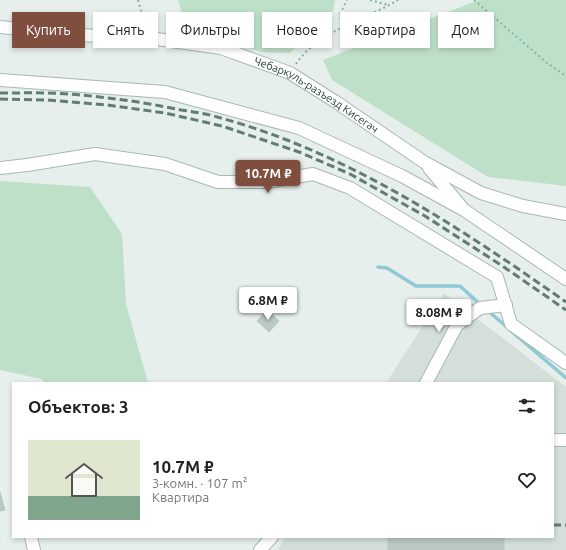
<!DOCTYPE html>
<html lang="ru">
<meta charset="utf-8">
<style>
:root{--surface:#fff;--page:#f2f2f2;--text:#202124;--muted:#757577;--accent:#7f4e3f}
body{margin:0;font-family:Ubuntu,sans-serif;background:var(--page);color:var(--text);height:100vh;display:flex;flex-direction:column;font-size:15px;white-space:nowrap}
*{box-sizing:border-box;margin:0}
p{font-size:13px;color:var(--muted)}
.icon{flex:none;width:22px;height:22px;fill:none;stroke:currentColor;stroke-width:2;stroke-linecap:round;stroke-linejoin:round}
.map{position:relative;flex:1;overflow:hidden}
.details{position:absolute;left:12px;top:382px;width:542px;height:156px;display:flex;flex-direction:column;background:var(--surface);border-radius:0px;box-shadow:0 2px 6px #0003}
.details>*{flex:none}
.banner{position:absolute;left:12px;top:12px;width:542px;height:36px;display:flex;gap:8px}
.price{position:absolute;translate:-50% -34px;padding:0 9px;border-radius:4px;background:#fff;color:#222;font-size:13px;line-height:26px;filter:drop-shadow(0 1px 2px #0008)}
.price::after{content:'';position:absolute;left:50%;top:24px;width:12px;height:9px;margin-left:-6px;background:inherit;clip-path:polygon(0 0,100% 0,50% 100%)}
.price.active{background:var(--accent);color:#fff}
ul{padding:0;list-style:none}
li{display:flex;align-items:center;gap:12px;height:100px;padding:0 16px}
li span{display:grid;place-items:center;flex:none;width:112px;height:80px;border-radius:0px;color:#555}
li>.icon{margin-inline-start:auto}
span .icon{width:48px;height:48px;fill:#fffc;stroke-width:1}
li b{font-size:17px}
h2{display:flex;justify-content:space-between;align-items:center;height:48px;padding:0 16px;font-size:17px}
.chip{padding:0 14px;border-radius:0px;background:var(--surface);box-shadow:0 2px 6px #0003;font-size:14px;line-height:36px}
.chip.active{background:var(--accent);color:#fff}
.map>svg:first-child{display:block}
.built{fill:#d4dfda}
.green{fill:#bfe0c8}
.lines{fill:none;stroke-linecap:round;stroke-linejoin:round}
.stream{stroke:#8ec9d4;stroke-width:3.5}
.building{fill:#bbcac4;stroke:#b8c9c2}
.minor-casing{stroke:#a8b8b2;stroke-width:14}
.path{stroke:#86b3a5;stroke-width:2;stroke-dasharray:2 3;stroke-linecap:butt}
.minor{stroke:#fff;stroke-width:12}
.rail{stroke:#5f7d75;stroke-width:3;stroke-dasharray:8 4;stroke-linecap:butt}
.labels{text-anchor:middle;stroke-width:3;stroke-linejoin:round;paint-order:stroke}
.street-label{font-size:11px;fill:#24423a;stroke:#f7fbf9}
</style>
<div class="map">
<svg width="566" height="550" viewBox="0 0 566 550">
<rect width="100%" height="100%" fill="#e6efeb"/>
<path class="built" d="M444,293L566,387V550H277L286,537H553V383H386Z"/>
<path class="green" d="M178,0H335L333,11L290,53L260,52L185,25Z
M479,0H566V186L488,177L332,80L323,60Z
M0,181L90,187L122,234L126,304L148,383H45L42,379L0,370Z"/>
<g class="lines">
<path class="stream" d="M378,267L387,268L416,286H460L482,306
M487,310L566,378"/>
</g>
<path class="building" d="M267,310L279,321L269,332L257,321Z
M0,492L5,510L0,511Z
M388,537H504V550H388Z"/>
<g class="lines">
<g class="minor-casing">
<g id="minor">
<path id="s1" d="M0,27L77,35L150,38L221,48L290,73L336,102L424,162L481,193L523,206L566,214"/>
<path d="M0,80L165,92L299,128L402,176L464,210"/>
<path d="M0,168L27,165L95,154L165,164L218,182H267L313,174L350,188L497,277L511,324L566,363"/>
<path d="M429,168L464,210L566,279"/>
<path d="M426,383L457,325L480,308L506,305"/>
<path d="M553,440H566"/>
<path d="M31,537L34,550"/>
<path d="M260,550L272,537"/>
</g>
</g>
<path class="path" d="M138,0L146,26
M370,0L388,5
M474,0L547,63L566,76
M342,29L340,14L347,0
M296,64C318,31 365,20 398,0"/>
<use href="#minor" class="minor"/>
<path class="rail" d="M0,93C27,93 54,92 80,95C114,98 148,103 181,110C195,112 208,114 221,118C348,153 459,227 566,302
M0,99L48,100L107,105L165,113L222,126L299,152L350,174L425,216L501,265L566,310
M553,525H566"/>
</g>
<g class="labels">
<g class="street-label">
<text dy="4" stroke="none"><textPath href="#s1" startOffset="329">Чебаркуль-разъезд Кисегач</textPath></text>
</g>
</g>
</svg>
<b class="price active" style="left:268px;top:194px">10.7M ₽</b>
<b class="price" style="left:268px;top:321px">6.8M ₽</b>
<b class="price" style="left:439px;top:333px">8.08M ₽</b>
<div class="banner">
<a class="chip active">Купить</a>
<a class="chip">Снять</a>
<a class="chip">Фильтры</a>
<a class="chip">Новое</a>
<a class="chip">Квартира</a>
<a class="chip">Дом</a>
</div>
<section class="details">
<h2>Объектов: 3<svg class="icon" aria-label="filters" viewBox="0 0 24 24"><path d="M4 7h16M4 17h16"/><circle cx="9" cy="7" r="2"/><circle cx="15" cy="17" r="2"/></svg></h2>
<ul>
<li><span style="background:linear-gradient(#dfe7d0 70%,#7fa58c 0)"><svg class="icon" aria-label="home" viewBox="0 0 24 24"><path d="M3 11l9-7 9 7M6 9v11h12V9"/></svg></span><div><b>10.7M ₽</b><p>3-комн. · 107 m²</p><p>Квартира</p></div><svg class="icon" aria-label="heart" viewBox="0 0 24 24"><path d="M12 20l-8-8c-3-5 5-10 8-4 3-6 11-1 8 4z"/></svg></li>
</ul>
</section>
</div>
